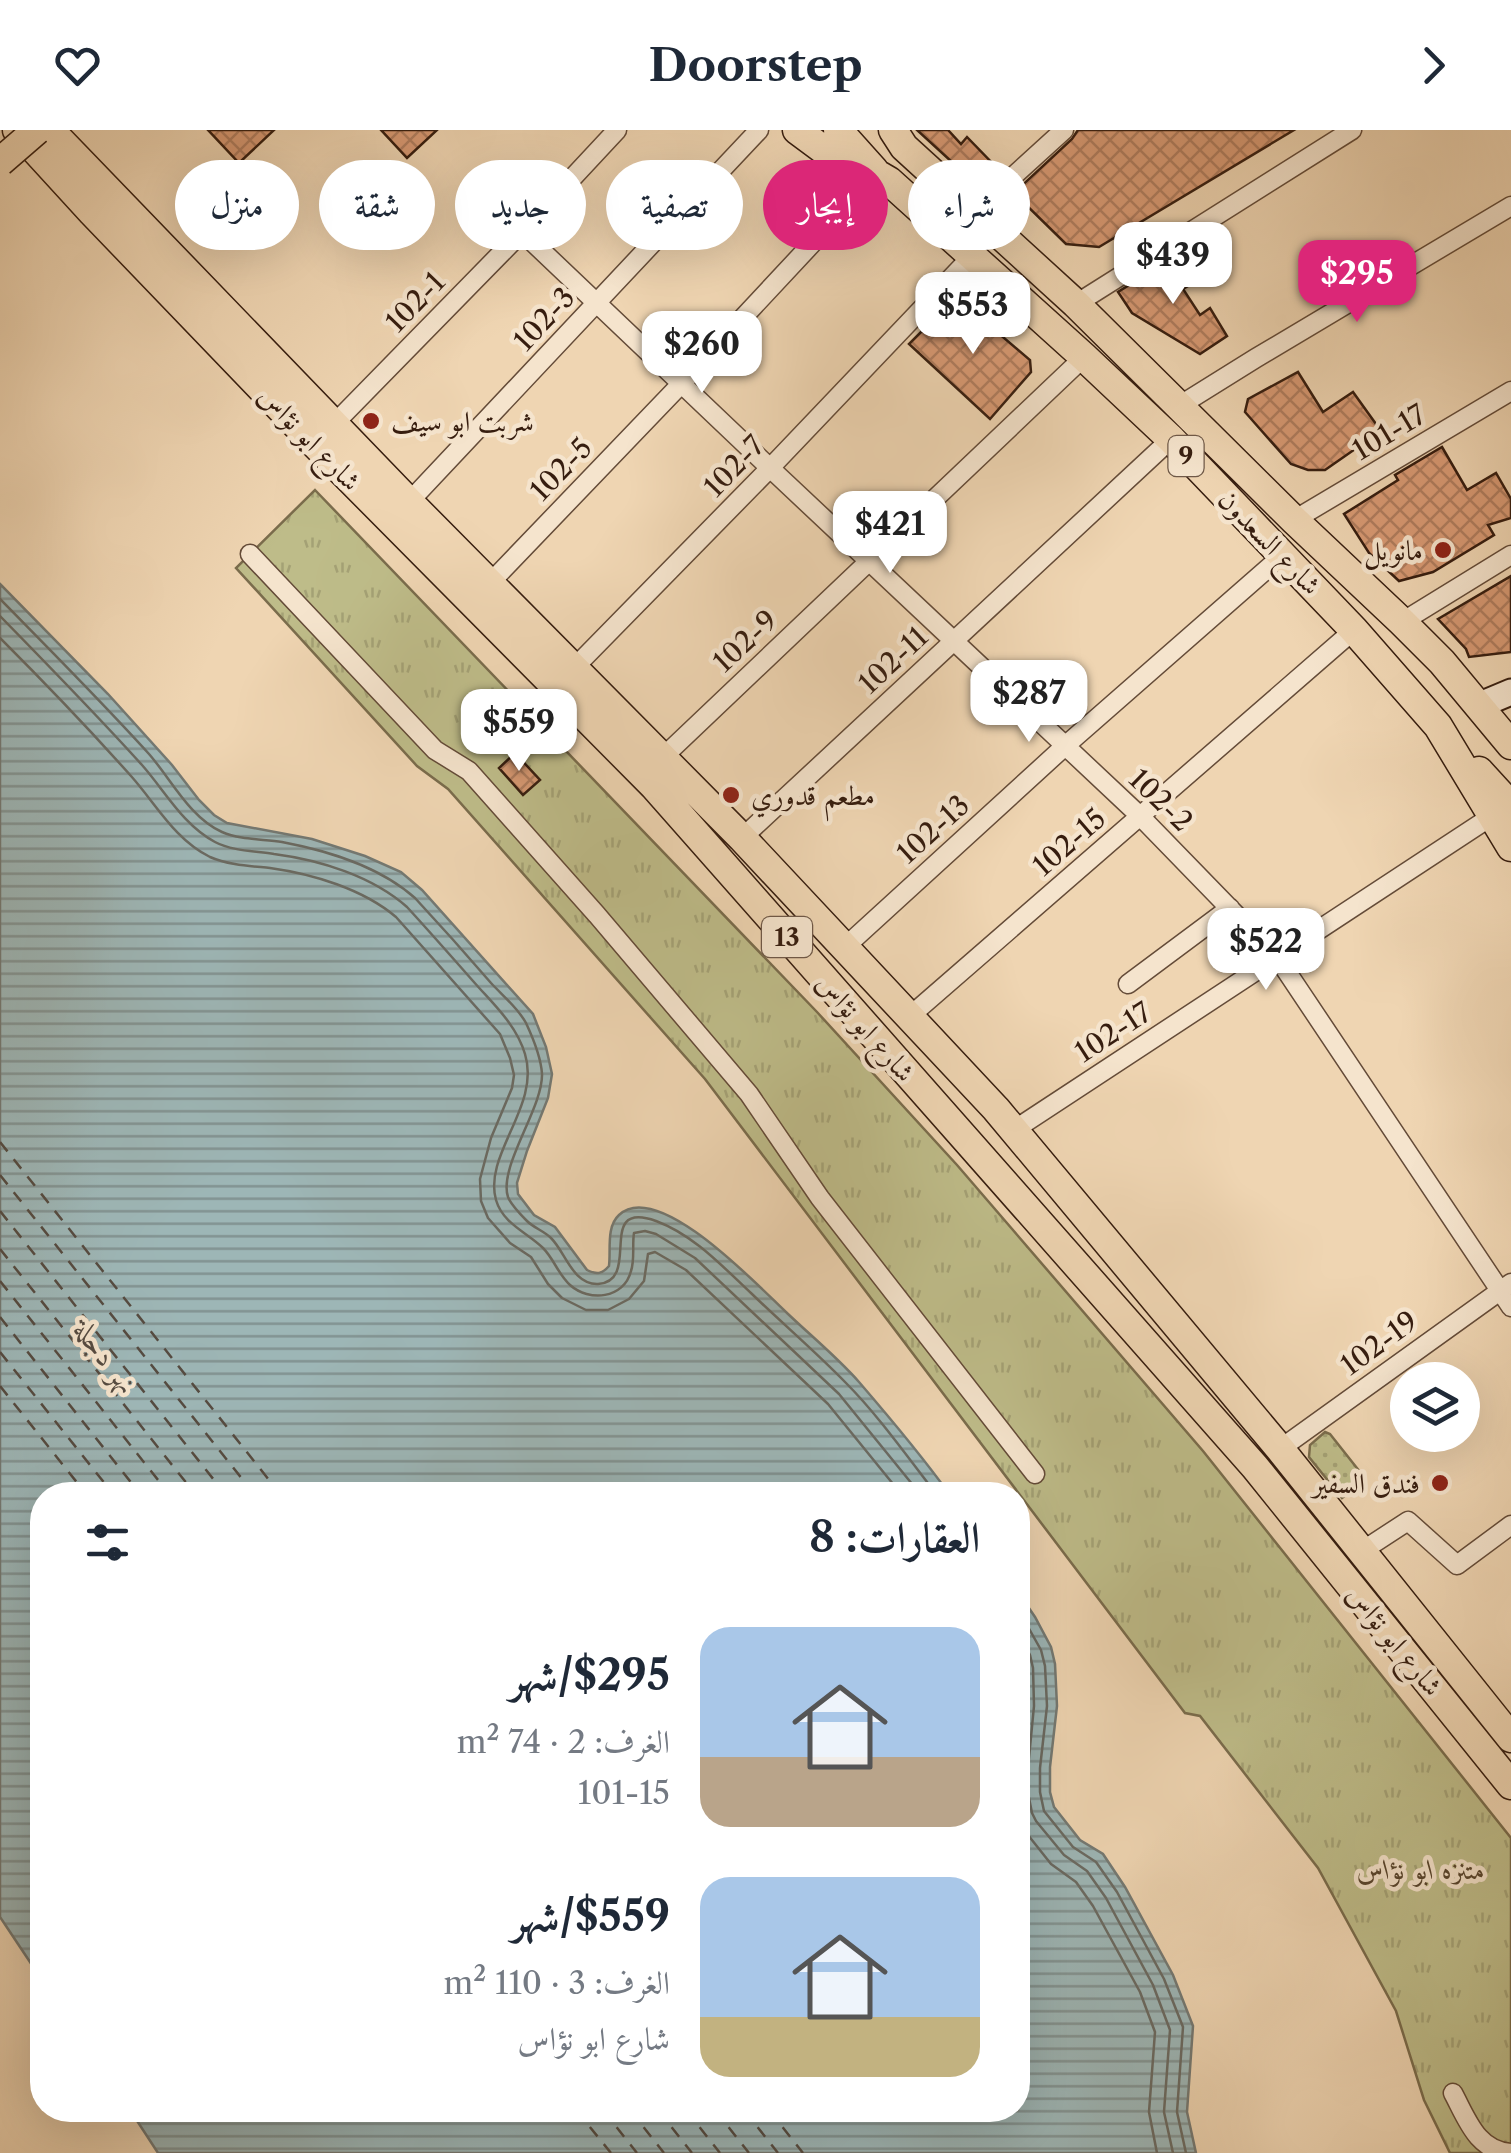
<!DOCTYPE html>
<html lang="ar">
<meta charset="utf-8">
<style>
:root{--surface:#fff;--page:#f2f2f3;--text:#1f2937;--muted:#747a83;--accent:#db2777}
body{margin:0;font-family:"Libre Caslon Text",Amiri,serif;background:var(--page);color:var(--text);direction:rtl;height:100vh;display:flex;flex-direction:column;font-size:38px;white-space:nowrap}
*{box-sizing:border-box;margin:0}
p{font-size:32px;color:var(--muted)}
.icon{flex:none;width:55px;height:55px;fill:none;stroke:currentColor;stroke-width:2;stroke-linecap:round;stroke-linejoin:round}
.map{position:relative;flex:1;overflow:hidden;direction:ltr}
.panel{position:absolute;left:30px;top:1352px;width:1000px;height:640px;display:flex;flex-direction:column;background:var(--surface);border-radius:40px;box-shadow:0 10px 40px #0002;direction:rtl}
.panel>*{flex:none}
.top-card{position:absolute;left:30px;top:30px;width:1000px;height:90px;direction:rtl;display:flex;gap:20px}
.fabs{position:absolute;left:1390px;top:1232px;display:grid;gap:20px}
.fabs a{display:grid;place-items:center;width:90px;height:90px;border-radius:50%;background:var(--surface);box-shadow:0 10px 40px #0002;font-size:50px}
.price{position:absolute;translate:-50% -85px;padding:0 22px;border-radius:20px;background:#fff;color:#222;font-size:32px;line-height:65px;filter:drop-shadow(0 2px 5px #0008)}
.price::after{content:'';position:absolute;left:50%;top:60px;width:30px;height:22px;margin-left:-15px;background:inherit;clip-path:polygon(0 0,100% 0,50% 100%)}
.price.current{background:var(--accent);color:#fff}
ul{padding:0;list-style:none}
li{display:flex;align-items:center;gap:30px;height:250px;padding:0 50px}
li span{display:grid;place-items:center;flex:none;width:280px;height:200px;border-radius:30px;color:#555}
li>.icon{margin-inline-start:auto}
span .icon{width:120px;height:120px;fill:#fffc;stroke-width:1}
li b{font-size:42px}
h2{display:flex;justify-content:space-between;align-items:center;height:120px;padding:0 50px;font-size:42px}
.tag{padding:0 35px;border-radius:45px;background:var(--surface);box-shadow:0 10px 40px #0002;font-size:35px;line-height:90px}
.tag.current{background:var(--accent);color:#fff}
header{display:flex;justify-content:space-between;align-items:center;height:130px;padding:0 50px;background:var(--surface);font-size:45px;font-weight:700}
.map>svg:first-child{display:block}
.grass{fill:url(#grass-dots);stroke:#7a6c4c;stroke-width:2.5}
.park{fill:url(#park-tufts);stroke:#7a6c4c;stroke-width:2.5}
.water{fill:url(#water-rules);stroke:#747973;stroke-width:2.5}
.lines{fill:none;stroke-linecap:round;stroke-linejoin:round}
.shore{stroke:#6a6a62;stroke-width:2.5}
.ferry{stroke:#554b41;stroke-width:2.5;stroke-dasharray:12 10;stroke-linecap:butt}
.building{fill:url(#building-cross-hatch);stroke:#361d0f;stroke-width:2.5}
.street-casing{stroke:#644b38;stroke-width:21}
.secondary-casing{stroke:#361d0f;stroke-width:29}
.primary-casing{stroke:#361d0f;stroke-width:31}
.street{stroke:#f5e4cd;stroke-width:18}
.secondary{stroke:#f5e4cd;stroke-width:25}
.primary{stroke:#efd5b2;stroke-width:28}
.primary-bridge-casing{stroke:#361d0f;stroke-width:31;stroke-linecap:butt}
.primary-bridge{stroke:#efd5b2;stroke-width:28}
.poi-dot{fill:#8f2418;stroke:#f5e4cd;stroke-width:4}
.labels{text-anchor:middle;stroke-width:9;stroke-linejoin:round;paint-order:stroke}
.shield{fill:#f5e4cd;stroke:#6f5948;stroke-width:2.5}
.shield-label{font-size:25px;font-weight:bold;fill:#361d0f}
.street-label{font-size:28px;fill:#361d0f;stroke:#f5e4cd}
.poi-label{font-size:28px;fill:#361d0f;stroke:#f5e4cd;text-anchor:start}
.park-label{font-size:28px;font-style:italic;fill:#58452e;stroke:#f5e4cd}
.water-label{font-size:30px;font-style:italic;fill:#554b41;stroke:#f5e4cd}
</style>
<header><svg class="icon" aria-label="forward" viewBox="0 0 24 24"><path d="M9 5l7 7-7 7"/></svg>Doorstep<svg class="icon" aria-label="heart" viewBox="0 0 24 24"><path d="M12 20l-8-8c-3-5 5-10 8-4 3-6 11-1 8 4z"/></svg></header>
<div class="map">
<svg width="1511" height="2023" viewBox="0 0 1511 2023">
<defs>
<pattern id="grass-dots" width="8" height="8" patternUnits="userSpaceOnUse" patternTransform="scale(2.5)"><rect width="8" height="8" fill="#bebc89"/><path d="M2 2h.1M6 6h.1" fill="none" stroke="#a4a175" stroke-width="1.8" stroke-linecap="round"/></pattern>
<pattern id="park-tufts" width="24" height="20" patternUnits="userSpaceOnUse" patternTransform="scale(2.5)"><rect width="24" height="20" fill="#bebc89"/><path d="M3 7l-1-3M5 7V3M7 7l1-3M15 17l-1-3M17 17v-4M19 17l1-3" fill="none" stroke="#a4a175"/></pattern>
<pattern id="water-rules" width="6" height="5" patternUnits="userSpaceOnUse" patternTransform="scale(2.5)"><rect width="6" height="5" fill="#9db6b6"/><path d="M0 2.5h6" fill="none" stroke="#819392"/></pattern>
<pattern id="building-cross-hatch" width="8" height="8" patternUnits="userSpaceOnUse" patternTransform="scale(2.5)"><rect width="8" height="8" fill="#d79973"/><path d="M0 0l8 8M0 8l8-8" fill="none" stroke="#af7c5d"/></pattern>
</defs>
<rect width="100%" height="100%" fill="#efd5b2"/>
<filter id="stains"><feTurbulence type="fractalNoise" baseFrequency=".002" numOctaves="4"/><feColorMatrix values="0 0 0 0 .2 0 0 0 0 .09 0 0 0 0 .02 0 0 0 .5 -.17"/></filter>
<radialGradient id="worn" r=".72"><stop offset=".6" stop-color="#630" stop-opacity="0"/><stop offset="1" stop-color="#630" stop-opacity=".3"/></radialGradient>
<path class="grass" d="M1325,1302L1330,1304L1364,1347L1362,1353L1342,1368L1309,1327L1310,1315Z"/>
<path class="park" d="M315,360L817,882L957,1035L1203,1321L1511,1708V2023H1450L1424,1970L1396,1881L1318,1738L1200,1586L1185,1583L705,949L448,659L417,636L236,438Z"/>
<path class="water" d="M0,454L108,564L172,635L199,670L214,685L227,693L312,709L365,726L401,742L422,760L533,884L546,917L552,944L548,968L527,1021L517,1053L518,1064L534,1085L555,1097L587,1140C597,1145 602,1144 609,1136C611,1119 606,1097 619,1085C658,1048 760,1158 787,1183C810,1205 837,1227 859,1252C890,1288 922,1326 950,1365H42V1850L0,1787Z
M1018,1462L1035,1487L1051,1517L1055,1534L1057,1576L1050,1637V1662L1054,1677L1080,1710L1103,1724L1125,1757L1173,1845L1193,1896L1187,1982L1196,2023H158L130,1980H1018Z"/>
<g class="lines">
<path class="shore" d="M0,469C50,520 101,571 149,624C171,649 190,688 222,702C240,710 263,709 282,712C329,721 379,736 415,768C441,796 466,824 491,853C502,865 518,878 526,893C533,908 541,927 542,944C543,978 498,1037 508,1067C511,1075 521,1085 527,1091C534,1098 544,1101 551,1108C566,1123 573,1155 598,1154C643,1151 594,1069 656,1091C694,1105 723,1137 752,1164C783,1194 816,1222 846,1253C878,1285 909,1329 937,1365
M0,486C48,535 96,584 142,635C165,661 183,695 215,712C232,721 255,721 274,724C320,730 372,746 407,777C429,801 451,826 473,851C493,874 516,894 525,924C541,976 483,1024 496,1070C503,1094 528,1103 543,1118C554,1129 558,1144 570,1155C589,1172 624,1169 631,1141C635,1129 632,1115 634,1103L645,1101L656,1104L695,1128L839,1264L921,1365
M0,508C45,553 89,599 131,646C156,674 175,710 210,727C228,735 251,736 270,738C313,744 363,759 396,787L500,904L510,928L514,945L512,958L491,1008L480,1049L481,1071L488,1088L510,1113L531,1127L548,1154L562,1168L586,1180H608L629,1169L644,1151L648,1124L655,1122L686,1140L828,1274L902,1365
M1018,1479L1041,1520L1045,1536L1047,1576L1040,1638V1662L1044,1681L1073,1717L1096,1732L1117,1762L1164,1849L1183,1897L1177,1982L1186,2023
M1018,1501L1030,1525L1033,1538L1034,1576L1028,1638V1663L1032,1683L1036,1691L1064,1725L1087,1741L1106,1768L1153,1855L1170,1900L1164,1982L1173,2023
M1018,1687L1024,1700L1051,1734L1076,1752L1093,1776L1140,1862L1155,1902L1149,1982L1157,2023"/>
<path class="ferry" d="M0,1012L281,1365
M0,1045L255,1365
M0,1081L226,1365
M0,1119L196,1365
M0,1151L170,1365
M0,1187L141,1365
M0,1222L114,1365
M0,1256L87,1365
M576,1980L611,2023
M603,1980L637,2023
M630,1980L664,2023
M658,1980L692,2023
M686,1980L720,2023
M715,1980L749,2023
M744,1980L778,2023
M769,1980L803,2023"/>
</g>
<path class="building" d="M208,0H274L239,33Z
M381,0H437L407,28Z
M917,0H948L961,14L967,7L996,37L977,55Z
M1078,0H1294L1099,117L1066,114L1014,63L1072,9Z
M1176,126L1193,153L1183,159L1200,185L1210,178L1227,206L1200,224L1132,183L1118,162Z
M956,167L1030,230L1031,242L990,289L909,214Z
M1298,242L1323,282L1353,262L1381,301L1325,340H1308L1291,334L1245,282L1248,269Z
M1442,317L1467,360L1496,343L1511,369V388L1488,395L1494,405L1433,442L1399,451L1369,423L1344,384L1398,350L1395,345Z
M1511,446V522L1469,527L1466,519L1438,489Z
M515,623L540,650L523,665L499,638Z"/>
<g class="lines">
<g class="street-casing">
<path id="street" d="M975,81L1064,0
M522,102L770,338L1140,686L1277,827L1511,1177
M1076,174L1352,0
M1179,276L1256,228L1511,76
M334,294L522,102L617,0
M409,372L759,0
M1294,390L1511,261
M250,424L435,620L469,641L597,785L749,964L820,1068L1035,1344
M490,453L681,254L877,44
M1402,492L1511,425
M574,538L770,338L972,126
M661,629L1084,227
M742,708L1171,309
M845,817L1065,616L1283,425
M1128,854L1230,778
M909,887L1354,500
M1014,1000L1492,686
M1280,1319L1511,1153
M1362,1421L1408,1391L1457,1435L1511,1395
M1453,1963C1467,1989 1477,2021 1511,2023"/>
</g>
<g class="secondary-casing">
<path id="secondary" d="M1480,575L1511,562"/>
</g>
<g class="primary-casing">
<path id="primary" d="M17,0L92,82L314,313L654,656L1255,1337L1511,1655
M50,0L409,372L742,708L996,979L1280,1319L1511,1608
M797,0L828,23L865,37L889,51L1084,227L1171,309L1354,500L1438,596L1511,717
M838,0L874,40
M893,0L904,17L1076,174L1294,390L1402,492L1442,532L1511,615
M1479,641L1511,676"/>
</g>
<use href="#street" class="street"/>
<use href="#secondary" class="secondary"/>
<use href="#primary" class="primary"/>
<g class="primary-bridge-casing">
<path id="primary-bridge" d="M0,32L37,0"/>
</g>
<use href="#primary-bridge" class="primary-bridge"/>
</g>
<g class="poi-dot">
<circle cx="371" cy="291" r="10"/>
<circle cx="1443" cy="420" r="10"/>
<circle cx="731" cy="665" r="10"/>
<circle cx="1440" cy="1353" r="10"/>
</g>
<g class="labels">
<g class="shield">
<rect x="1168.5" y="306" width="35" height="40" rx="8"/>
<rect x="762" y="787" width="50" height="40" rx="8"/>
</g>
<g class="shield-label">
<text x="1186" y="335">9</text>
<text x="787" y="816">13</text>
</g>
<g class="street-label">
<text transform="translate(415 172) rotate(-46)" y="10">102-1</text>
<text transform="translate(544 189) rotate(-47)" y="10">102-3</text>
<text transform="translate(1389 302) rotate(-31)" y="10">101-17</text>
<text transform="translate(310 308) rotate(46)" y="10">شارع ابو نؤاس</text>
<text transform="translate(734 336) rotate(-46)" y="10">102-7</text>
<text transform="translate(561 339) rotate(-46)" y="10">102-5</text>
<text transform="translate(1270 412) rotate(46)" y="10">شارع السعدون</text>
<text transform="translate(745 511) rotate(-43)" y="10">102-9</text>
<text transform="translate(893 530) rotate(-43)" y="10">102-11</text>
<text transform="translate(1161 670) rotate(44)" y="10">102-2</text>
<text transform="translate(933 699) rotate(-42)" y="10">102-13</text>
<text transform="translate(1069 712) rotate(-41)" y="10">102-15</text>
<text transform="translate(866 897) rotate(49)" y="10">شارع ابو نؤاس</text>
<text transform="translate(1113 902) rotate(-33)" y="10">102-17</text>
<text transform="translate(1379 1213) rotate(-36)" y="10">102-19</text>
<text transform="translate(1395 1510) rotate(51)" y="10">شارع ابو نؤاس</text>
</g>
<g class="poi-label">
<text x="391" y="301">شربت ابو سيف</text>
<text x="1423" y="430" text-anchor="end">مانويل</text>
<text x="751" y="675">مطعم قدوري</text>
<text x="1420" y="1363" text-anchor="end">فندق السفير</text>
</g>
<g class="park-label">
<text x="1421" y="1749">متنزه ابو نؤاس</text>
</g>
<g class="water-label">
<text transform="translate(106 1227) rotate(52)" y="10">نهر دجلة</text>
</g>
</g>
<rect width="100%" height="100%" filter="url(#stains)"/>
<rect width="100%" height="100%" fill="url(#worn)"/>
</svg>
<div class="fabs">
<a><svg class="icon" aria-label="layers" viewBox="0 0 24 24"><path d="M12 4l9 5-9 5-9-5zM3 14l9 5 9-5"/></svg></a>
</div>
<b class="price" style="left:1173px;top:177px">$439</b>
<b class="price current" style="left:1357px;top:195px">$295</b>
<b class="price" style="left:973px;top:227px">$553</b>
<b class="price" style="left:702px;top:266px">$260</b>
<b class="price" style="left:890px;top:446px">$421</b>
<b class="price" style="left:1029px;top:615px">$287</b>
<b class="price" style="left:519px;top:644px">$559</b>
<b class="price" style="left:1266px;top:863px">$522</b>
<div class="top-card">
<a class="tag">شراء</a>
<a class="tag current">إيجار</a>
<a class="tag">تصفية</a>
<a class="tag">جديد</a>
<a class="tag">شقة</a>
<a class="tag">منزل</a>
</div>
<section class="panel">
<h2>العقارات: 8<svg class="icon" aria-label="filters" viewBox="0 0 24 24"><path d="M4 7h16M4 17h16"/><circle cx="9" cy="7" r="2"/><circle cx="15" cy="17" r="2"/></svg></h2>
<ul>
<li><span style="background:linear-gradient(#a9c7e8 65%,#b9a48a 0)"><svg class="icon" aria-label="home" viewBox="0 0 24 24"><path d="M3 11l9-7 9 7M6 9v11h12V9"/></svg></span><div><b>$295/شهر</b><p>الغرف: 2 · 74 m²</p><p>101-15</p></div></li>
<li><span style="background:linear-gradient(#a9c7e8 70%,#c2b280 0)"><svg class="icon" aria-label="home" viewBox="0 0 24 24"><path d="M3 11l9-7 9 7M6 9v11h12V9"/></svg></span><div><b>$559/شهر</b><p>الغرف: 3 · 110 m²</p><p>شارع ابو نؤاس</p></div></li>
</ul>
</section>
</div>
